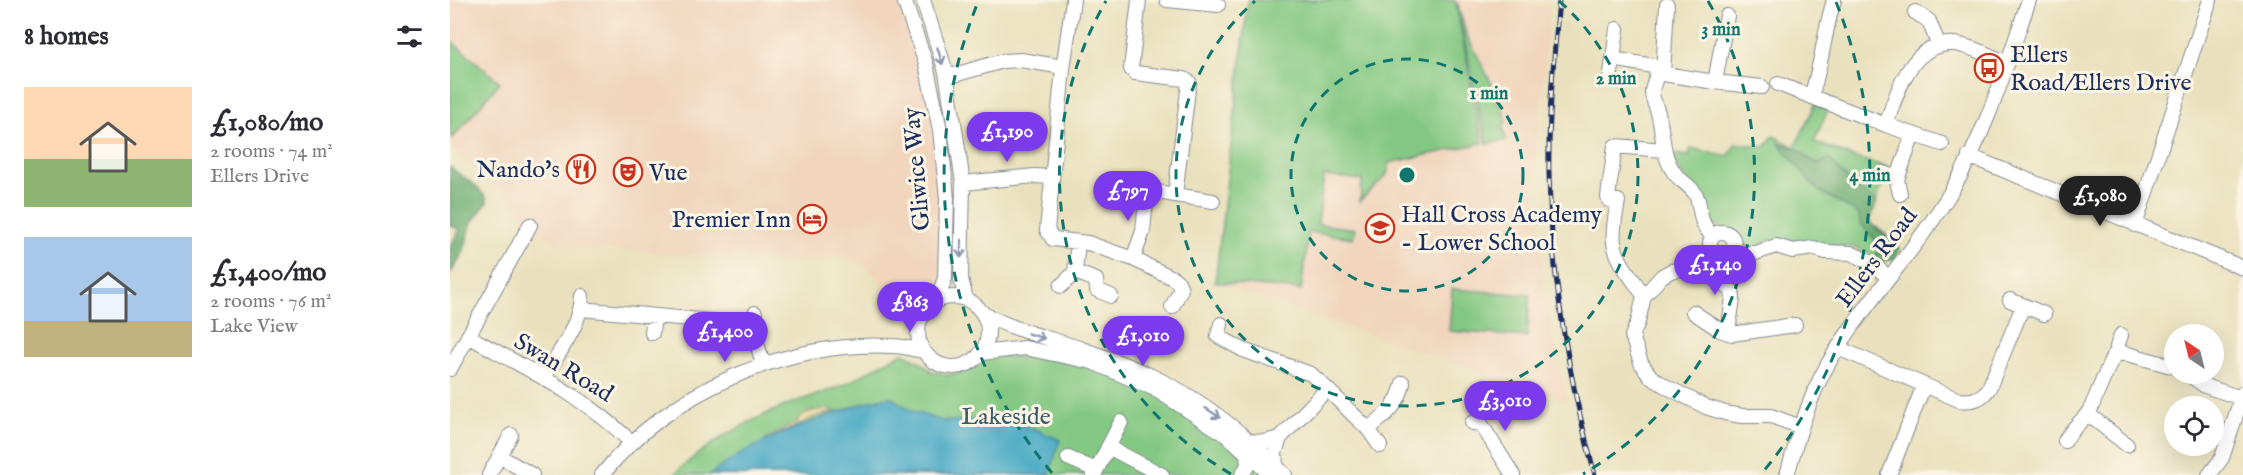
<!DOCTYPE html>
<meta charset="utf-8">
<style>
:root{--surface:#fff;--page:#f7f7f7;--text:#2b2b33;--muted:#7c7c81;--accent:#7c3aed}
body{margin:0;font-family:"IM FELL English",serif;background:var(--page);color:var(--text);height:100vh;display:flex;flex-direction:column;font-size:22px;white-space:nowrap}
*{box-sizing:border-box;margin:0}
p{font-size:20px;color:var(--muted)}
.icon{flex:none;width:33px;height:33px;fill:none;stroke:currentColor;stroke-width:2;stroke-linecap:round;stroke-linejoin:round}
.map{position:relative;flex:1;overflow:hidden}
.drawer{display:flex;flex-direction:column;background:var(--surface);width:450px}
.drawer>*{flex:none}
.needle{width:39px;rotate:325deg}
.fabs{position:absolute;left:1714px;top:324px;display:grid;gap:12px}
.fabs a{display:grid;place-items:center;width:60px;height:60px;border-radius:50%;background:var(--surface);box-shadow:0 6px 24px #0002;font-size:30px}
.price{position:absolute;translate:-50% -51px;padding:0 14px;border-radius:21px;background:var(--accent);color:#fff;font-size:20px;line-height:39px;filter:drop-shadow(0 2px 3px #0008)}
.price::after{content:'';position:absolute;left:50%;top:36px;width:18px;height:14px;margin-left:-9px;background:inherit;clip-path:polygon(0 0,100% 0,50% 100%)}
.price.on{background:#222;color:#fff}
ul{padding:0;list-style:none}
li{display:flex;align-items:center;gap:18px;height:150px;padding:0 24px}
li span{display:grid;place-items:center;flex:none;width:168px;height:120px;border-radius:0px;color:#555}
li>.icon{margin-inline-start:auto}
span .icon{width:72px;height:72px;fill:#fffc;stroke-width:1}
li b{font-size:26px}
h2{display:flex;justify-content:space-between;align-items:center;height:72px;padding:0 24px;font-size:26px}
main{display:flex;flex:1;min-height:0}
.map>svg:first-child{display:block}
.built{fill:#f1d5bd}
.green{fill:#83c882;stroke:#4f7c70;stroke-width:1.5}
.forest{fill:#6aac70;stroke:#426e67;stroke-width:1.5}
.sand{fill:#eeda9e;stroke:#84847e;stroke-width:1.5}
.water{fill:#45a8c5;stroke:#306c92;stroke-width:1.5}
.lines{fill:none;stroke-linecap:round;stroke-linejoin:round}
.minor-casing{stroke:#82888e;stroke-width:16}
.minor{stroke:#fff;stroke-width:14}
.rail-casing{stroke:#1b2f5e;stroke-width:5}
.rail{stroke:#fcf5e5;stroke-width:3;stroke-dasharray:9;stroke-linecap:butt}
.oneway{stroke:#8d97ae}
.ring{fill:none;stroke:#0f766e;stroke-width:3;stroke-dasharray:10 8}
.labels{text-anchor:middle;stroke-width:6;stroke-linejoin:round;paint-order:stroke}
.poi-label{font-size:24px;fill:#1b2f5e;stroke:#fcf5e5;text-anchor:start}
.street-label{font-size:24px;fill:#1b2f5e;stroke:#fcf5e5}
.park-label{font-size:24px;fill:#3a5d69;stroke:#fcf5e5}
.centre{fill:#0f766e;stroke:#fcf5e5;stroke-width:3}
.ring-label{font-size:18px;text-anchor:middle;font-weight:bold;fill:#0f766e;stroke:#fcf5e5;stroke-width:6;stroke-linejoin:round;paint-order:stroke}
</style>
<main>
<section class="drawer">
<h2>8 homes<svg class="icon" aria-label="filters" viewBox="0 0 24 24"><path d="M4 7h16M4 17h16"/><circle cx="9" cy="7" r="2"/><circle cx="15" cy="17" r="2"/></svg></h2>
<ul>
<li><span style="background:linear-gradient(#ffd9b3 60%,#8fb573 0)"><svg class="icon" aria-label="home" viewBox="0 0 24 24"><path d="M3 11l9-7 9 7M6 9v11h12V9"/></svg></span><div><b>£1,080/mo</b><p>2 rooms · 74 m²</p><p>Ellers Drive</p></div></li>
<li><span style="background:linear-gradient(#a9c7e8 70%,#c2b280 0)"><svg class="icon" aria-label="home" viewBox="0 0 24 24"><path d="M3 11l9-7 9 7M6 9v11h12V9"/></svg></span><div><b>£1,400/mo</b><p>2 rooms · 76 m²</p><p>Lake View</p></div></li>
</ul>
</section>
<div class="map">
<svg width="1793" height="475" viewBox="0 0 1793 475">
<rect width="100%" height="100%" fill="#fcf5e5"/>
<filter id="ink" filterUnits="userSpaceOnUse"><feTurbulence type="fractalNoise" baseFrequency=".0167" numOctaves="2"/><feDisplacementMap in="SourceGraphic" scale="12" xChannelSelector="R" yChannelSelector="G"/><feConvolveMatrix kernelMatrix="1 2 1 2 8 2 1 2 1" color-interpolation-filters="sRGB"/></filter>
<filter id="wash" filterUnits="userSpaceOnUse"><feTurbulence type="fractalNoise" baseFrequency=".008" numOctaves="4" result="noise"/><feDisplacementMap in="SourceGraphic" scale="24" xChannelSelector="R" yChannelSelector="G"/><feGaussianBlur stdDeviation="1.35" result="paint"/><feColorMatrix in="noise" values="0 0 0 0 0 0 0 0 0 0 0 0 0 0 0 0 0 1.4 0 .05"/><feComposite in="paint" operator="in"/></filter>
<g filter="url(#wash)">
<rect width="100%" height="100%" fill="#e9e1bd"/>
<path class="built" d="M0,0H454L476,64L497,198L487,301L471,318L444,296L421,271L410,263L397,258L387,257L350,261L137,249L111,245L95,237L76,221L63,201L0,147Z
M798,0H1027L1100,6L1085,174L1095,298L1117,401L765,282Z"/>
<path class="green" d="M798,0H1005L1033,143L939,163L937,175L910,201L912,180L874,176L868,224L906,229L903,238L859,232L851,290L765,282Z
M1008,4L1016,34L1047,94L1046,101L1051,104L1057,122L1053,125L1056,140L1037,144L1007,8Z
M0,40L50,82L3,138L0,135Z
M1365,105L1378,110L1364,142L1406,158L1437,167L1426,170L1429,178L1434,181L1418,221L1434,233L1450,250L1435,261L1404,247L1345,245L1327,240L1321,241L1301,248L1292,245L1281,232L1259,223L1221,154L1239,156L1241,148L1278,157L1286,143L1315,147L1323,136L1345,147Z
M1002,289L1080,295L1077,337L999,331Z
M454,353L472,363L481,371L496,375L513,372L541,355L642,362L705,389L821,475H224C254,444 297,421 337,405C354,398 372,394 389,387C412,377 431,362 454,353Z"/>
<path class="forest" d="M1329,143L1349,150L1361,160L1369,164L1379,159L1404,186L1427,202L1419,221L1450,250L1445,259L1435,261L1425,258L1431,246L1410,223L1409,214L1366,189Z
M0,167L26,186L37,199V203L22,222L13,253L0,274V246L10,230L0,225Z"/>
<path class="sand" d="M377,409L385,411L364,417L308,445L346,422C354,412 365,410 377,409Z"/>
<path class="water" d="M441,397L462,411L493,421L551,419L585,429L610,440L599,475H260C297,445 344,428 388,412C406,406 422,399 441,397Z"/>
</g>
<g filter="url(#ink)">
<g class="lines">
<g class="minor-casing">
<path id="minor" d="M454,0L476,64L490,130L497,198L495,278L487,301
M473,0L496,72L507,142L513,183L511,279L516,299
M623,0L613,69L597,230L603,239L638,243L683,259L723,278L728,282L731,289L722,307
M717,0L768,5
M1465,12L1479,21L1489,46
M1167,29L1163,59L1203,66L1207,73L1265,82L1277,16
M1207,73C1206,79 1203,85 1202,91C1202,99 1206,106 1208,113C1214,134 1211,157 1226,175C1232,182 1241,186 1246,195C1253,211 1247,222 1263,236
M1213,74L1217,5
M497,77L553,61L571,60L613,67
M1160,80L1163,59
M1265,82L1312,87
M1328,84L1436,125C1447,92 1461,41 1505,44C1520,46 1543,57 1557,63
M1361,96C1372,65 1374,32 1384,0
M1436,125L1492,144
M1519,156L1793,268
M1433,173L1447,178
M513,183L585,176L602,177
M677,187L725,195L739,82L734,79L685,73L681,69L689,0
M1450,194L1447,180L1463,134
M725,195L763,201
M1685,225L1760,0
M1260 244a12 12 0 1 1 24 0a12 12 0 1 1-24 0Z
M628,242L625,272L646,280L647,290L661,296
M1283,248L1293,253H1306L1326,246L1343,251L1363,248L1376,252L1401,253L1422,263L1439,278
M1264,253L1252,264L1221,271L1212,276L1194,296L1188,322L1182,336L1191,363L1201,377L1217,387L1256,407L1275,413L1292,416H1321L1351,427
M683,259L693,231L697,190
M1252,264L1260,277L1271,281L1282,291L1283,298L1278,333
M611,286L625,272
M1194,296C1184,280 1167,262 1164,243C1162,229 1166,214 1168,201L1159,200L1158,197L1165,146L1214,150
M468 332a35 35 0 1 1 70 0a35 35 0 1 1-70 0Z
M1560,300L1594,314
M131,309L304,325
M1243,312L1270,330L1282,334L1345,325
M305,313V336L313,365
M532,313C565,331 600,338 635,350C657,358 679,365 699,375C751,398 796,435 835,475
M771,324L768,336L793,350L861,374L877,389
M202,333L204,316
M18,336C75,368 135,396 182,443
M1388,348L1509,400C1522,402 1532,399 1539,388L1573,306
M532,353L575,348L642,362L705,389L778,436L821,475
M1669,353L1667,347L1671,335
M0,369L80,225
M1738,374L1755,386L1791,398
M94,378C108,353 131,325 132,296
M1638,414L1677,445
M1022,423L1031,424L1063,475
M918,429C935,416 949,405 953,383
M830,438L877,389L918,429L930,446
M799,441L814,442L830,438L825,453L826,466
M1615,441C1623,426 1634,421 1641,408L1663,356L1674,353L1725,367
M658,447L712,475
M49,456L82,475
M618,458L646,470
M39,475L61,435
M152,475C217,392 337,340 442,346C452,346 463,349 473,351
M644,475L671,422
M792,475L798,465L797,454
M1337,475C1347,439 1359,397 1378,364C1414,302 1466,251 1502,190C1537,132 1557,63 1579,0
M1439,475L1474,385
M1759,475L1772,458L1793,393"/>
</g>
<use href="#minor" class="minor"/>
<g class="rail-casing">
<path id="rail" d="M1109,0C1104,58 1098,115 1099,173C1101,276 1118,376 1145,475"/>
</g>
<use href="#rail" class="rail"/>
</g>
<defs><path id="oneway-shaft" d="M-6 0H5M1.5-3L5.5 0L1.5 3" fill="none" stroke-width="1.6" stroke-linecap="round" stroke-linejoin="round" transform="scale(1.5)"/></defs>
<g class="oneway">
<use href="#oneway-shaft" transform="translate(490 56) rotate(73)"/>
<use href="#oneway-shaft" transform="translate(511 249) rotate(91)"/>
<use href="#oneway-shaft" transform="translate(586 336) rotate(17)"/>
<use href="#oneway-shaft" transform="translate(763 413) rotate(33)"/>
</g>
</g>
<g class="ring">
<circle cx="957" cy="175" r="116"/>
<path d="M1109 1A231 231 0 1 1 805 1"/>
<path d="M781 474A347 347 0 0 1 656 1M1258 1A347 347 0 0 1 1133 474"/>
<path d="M602 473A463 463 0 0 1 528 2M1386 2A463 463 0 0 1 1312 473"/>
</g>
<defs>
<g id="bus-ring" transform="scale(1.5)"><circle r="9.5" fill="#fcf5e5" stroke="#c8321e" stroke-width="1.5"/><path d="M-5-6H5V4H4V6H2V4H-2V6H-4V4H-5ZM-3.5-4V0h7V-4ZM-3.5 1.2v1.5H-2V1.2ZM2 1.2v1.5H3.5V1.2Z" fill="#c8321e"/></g>
<g id="restaurant-ring" transform="scale(1.5)"><circle r="9.5" fill="#fcf5e5" stroke="#c8321e" stroke-width="1.5"/><path d="M-5-6h1v4h1v-4h1v4h1v-4h1v5L-1.5 .5V6h-2V.5L-5-1ZM5-6V6H3V1.5H1.5Q1.5-4 5-6Z" fill="#c8321e"/></g>
<g id="theatre-ring" transform="scale(1.5)"><circle r="9.5" fill="#fcf5e5" stroke="#c8321e" stroke-width="1.5"/><path d="M-5-5.5Q0-4 5-5.5V0Q5 5 0 6Q-5 5-5 0ZM-3.3-2.5H-1v1.5H-3.3ZM1-2.5H3.3v1.5H1ZM-2.8 1Q0 5.5 2.8 1Z" fill="#c8321e"/></g>
<g id="hotel-ring" transform="scale(1.5)"><circle r="9.5" fill="#fcf5e5" stroke="#c8321e" stroke-width="1.5"/><path d="M-6-4.5h1.5V1H6V5H4.5V3h-9V5H-6ZM-4 0a1.8 1.8 0 1 1 3.6 0ZM.5 0V-2.5h3Q6-2.5 6 0Z" fill="#c8321e"/></g>
<g id="school-ring" transform="scale(1.5)"><circle r="9.5" fill="#fcf5e5" stroke="#c8321e" stroke-width="1.5"/><path d="M0-5L7-2L0 1L-7-2ZM-4 1L0 2.5L4 1V4Q0 6-4 4Z" fill="#c8321e"/></g>
</defs>
<g fill-rule="evenodd">
<use href="#bus-ring" x="1539" y="68"/>
<use href="#restaurant-ring" x="131" y="169"/>
<use href="#theatre-ring" x="178" y="172"/>
<use href="#hotel-ring" x="362" y="219"/>
<use href="#school-ring" x="930" y="228"/>
</g>
<g class="labels">
<g class="poi-label">
<text x="1560" y="62">Ellers<tspan x="1560" dy="28">Road/Ellers Drive</tspan></text>
<text x="110" y="177" text-anchor="end">Nando's</text>
<text x="199" y="180">Vue</text>
<text x="951" y="222">Hall Cross Academy<tspan x="951" dy="28">- Lower School</tspan></text>
<text x="341" y="227" text-anchor="end">Premier Inn</text>
</g>
<g class="street-label">
<text transform="translate(466 169) rotate(-95)" y="8">Gliwice Way</text>
<text transform="translate(1426 257) rotate(-53)" y="8">Ellers Road</text>
<text transform="translate(114 367) rotate(31)" y="8">Swan Road</text>
</g>
<g class="park-label">
<text x="556" y="424">Lakeside</text>
</g>
</g>
<circle cx="957" cy="175" r="9" class="centre"/>
<g class="ring-label">
<text x="1271" y="35">3 min</text>
<text x="1166" y="84">2 min</text>
<text x="1039" y="99">1 min</text>
<text x="1420" y="181">4 min</text>
</g>
</svg>
<div class="fabs">
<a><svg class="needle" viewBox="-14 -14 28 28"><path d="M0-13l5 13h-10z" fill="#e53935"/><path d="M0 13l5-13h-10z" fill="#7c7c81"/></svg></a>
<a><svg class="icon" aria-label="locate" viewBox="0 0 24 24"><circle cx="12" cy="12" r="6"/><path d="M12 2v4M12 18v4M2 12h4M18 12h4"/></svg></a>
</div>
<b class="price" style="left:557px;top:163px">£1,190</b>
<b class="price" style="left:678px;top:222px">£797</b>
<b class="price on" style="left:1650px;top:227px">£1,080</b>
<b class="price" style="left:1265px;top:296px">£1,140</b>
<b class="price" style="left:460px;top:333px">£863</b>
<b class="price" style="left:275px;top:363px">£1,400</b>
<b class="price" style="left:693px;top:367px">£1,010</b>
<b class="price" style="left:1055px;top:432px">£3,010</b>
</div>
</main>
